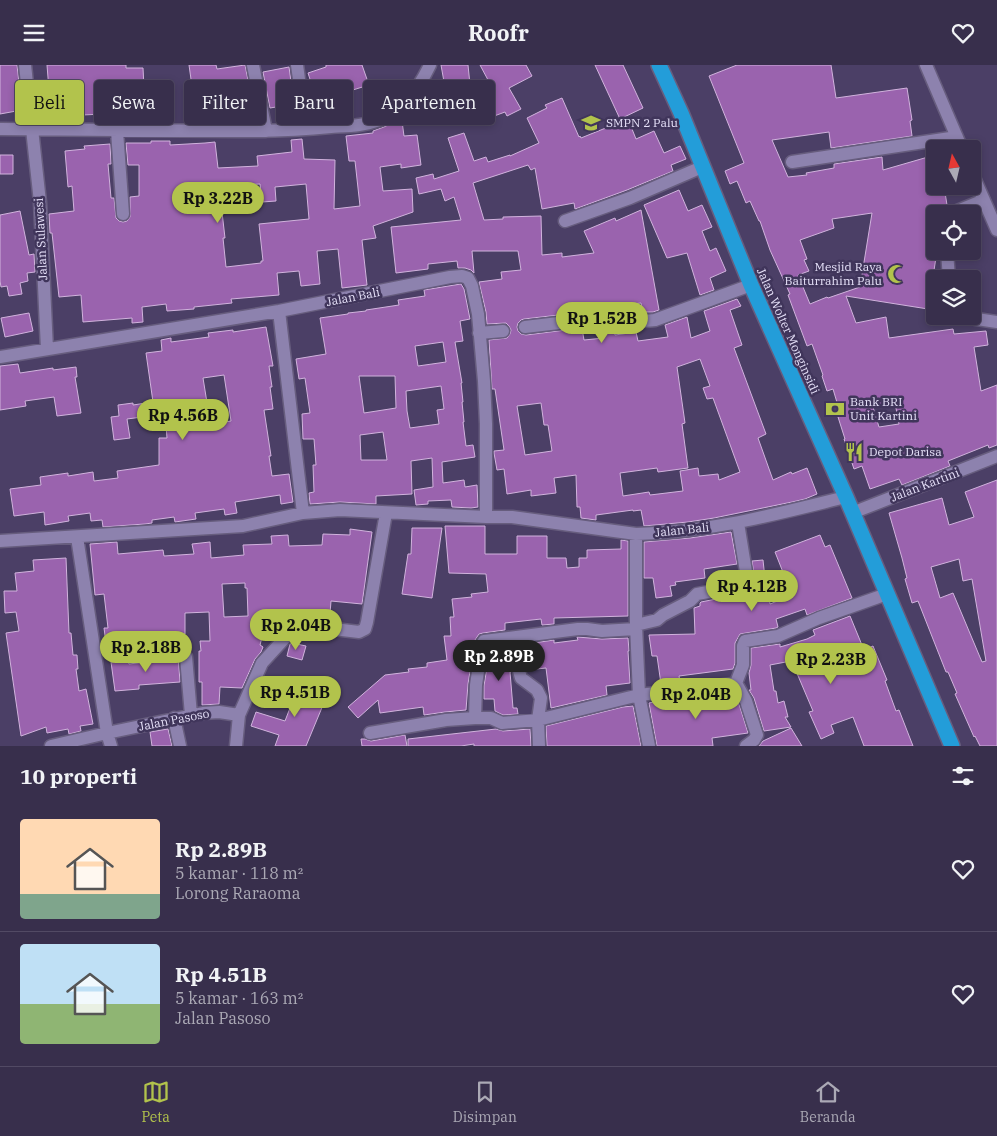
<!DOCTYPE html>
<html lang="id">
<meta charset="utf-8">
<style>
:root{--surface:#382f4c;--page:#433b56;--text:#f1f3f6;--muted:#aba9b5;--line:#524a64;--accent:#b2c34c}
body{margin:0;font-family:"IBM Plex Serif",serif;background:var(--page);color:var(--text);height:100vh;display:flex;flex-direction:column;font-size:19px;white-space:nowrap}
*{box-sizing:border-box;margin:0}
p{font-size:16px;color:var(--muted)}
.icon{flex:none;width:28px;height:28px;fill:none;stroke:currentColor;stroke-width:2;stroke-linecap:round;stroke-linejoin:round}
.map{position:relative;height:681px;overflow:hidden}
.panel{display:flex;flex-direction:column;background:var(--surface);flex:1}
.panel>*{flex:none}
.banner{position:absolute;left:15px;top:15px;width:500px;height:45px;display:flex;gap:10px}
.needle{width:32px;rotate:352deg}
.controls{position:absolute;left:926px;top:75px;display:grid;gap:10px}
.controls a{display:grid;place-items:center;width:55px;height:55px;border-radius:5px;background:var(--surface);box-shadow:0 2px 8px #0003,0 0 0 1px var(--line);font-size:25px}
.price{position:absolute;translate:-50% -42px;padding:0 11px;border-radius:18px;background:var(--accent);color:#111;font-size:16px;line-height:32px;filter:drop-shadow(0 1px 2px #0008)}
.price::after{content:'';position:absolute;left:50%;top:30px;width:15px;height:11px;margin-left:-8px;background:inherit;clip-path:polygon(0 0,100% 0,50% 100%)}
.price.selected{background:#222;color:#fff}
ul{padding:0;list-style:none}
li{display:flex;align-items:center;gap:15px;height:125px;padding:0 20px}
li+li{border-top:1px solid var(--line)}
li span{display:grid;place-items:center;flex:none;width:140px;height:100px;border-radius:5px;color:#555}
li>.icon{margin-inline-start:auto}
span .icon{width:60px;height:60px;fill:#fffc;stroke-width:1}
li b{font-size:21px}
h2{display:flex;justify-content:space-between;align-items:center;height:60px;padding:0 20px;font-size:21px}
.pill{padding:0 18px;border-radius:5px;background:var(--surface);box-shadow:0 2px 8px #0003,0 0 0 1px var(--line);font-size:18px;line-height:45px}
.pill.selected{background:var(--accent);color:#111}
header{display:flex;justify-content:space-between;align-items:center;height:65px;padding:0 20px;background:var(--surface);font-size:22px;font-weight:700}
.tabs{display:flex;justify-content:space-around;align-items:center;height:70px;border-top:1px solid var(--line);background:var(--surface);font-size:14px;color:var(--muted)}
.tabs a{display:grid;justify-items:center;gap:2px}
.tabs .selected{color:var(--accent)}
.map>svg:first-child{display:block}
.building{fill:#9a63ae;stroke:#d1b3dd;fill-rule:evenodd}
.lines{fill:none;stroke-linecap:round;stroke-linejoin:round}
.minor-casing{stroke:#675d7e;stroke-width:15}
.highway-casing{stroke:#675d7e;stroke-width:18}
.minor{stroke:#8d82ae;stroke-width:12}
.highway{stroke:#239dd9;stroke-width:15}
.labels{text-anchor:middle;stroke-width:5;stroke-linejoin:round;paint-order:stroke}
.poi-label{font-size:12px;fill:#e6e1f9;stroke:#40355b;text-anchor:start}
.street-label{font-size:12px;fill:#e6e1f9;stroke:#40355b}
</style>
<header><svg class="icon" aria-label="menu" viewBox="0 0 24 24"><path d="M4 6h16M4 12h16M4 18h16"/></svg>Roofr<svg class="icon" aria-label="heart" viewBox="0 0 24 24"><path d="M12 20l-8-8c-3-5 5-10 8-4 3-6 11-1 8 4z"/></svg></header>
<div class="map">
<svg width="997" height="681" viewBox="0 0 997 681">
<rect width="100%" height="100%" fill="#4b3f66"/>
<path class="building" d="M0,0H17L22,45L0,49Z
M47,0H126V3H143L144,22H146L145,45L103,43L104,49L82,50L81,35L50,38Z
M189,0H216L217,4L245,0L255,51L224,55L223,46L196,50Z
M326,0H362L369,20L317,36L308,8L326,2Z
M441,0H468L472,39L458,41L459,47L440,51L436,31L446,28Z
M480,0H526L532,11L509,23L521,44L507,51L505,47L486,54L479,34L495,28Z
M595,0H623L643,43L620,54Z
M737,0H831L836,33L907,23L912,55L910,56L912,71L831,83L829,67L772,75L788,112L807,110L806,108L834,103V99L882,92L883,105L928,92L935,113V121H944L947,140L935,142L930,169H935V186H937L928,244L846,231L856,258L886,252L889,273L953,264L954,269L986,266L988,280L974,282L981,326L997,320V380L989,383L988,380L948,396L950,401L902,420L899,414L870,424L862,401L854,404L844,374H845L838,352L841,351L833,324L827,326L822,311L823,310L812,279L807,281L788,230L790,229L770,185L760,156H759L750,136L746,138L737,116L730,119L725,106L744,98L709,11ZM872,148L860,222L828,233L827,232L810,239L798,210L809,206L804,195L807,194L800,175L834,163L832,154ZM895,338L899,359L879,362L873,342Z
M289,2L294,39L270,43L263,7Z
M562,33L579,72L580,71L581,73L628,54L636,74L654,66L664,88L680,81L686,94L671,100L673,106L627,125L575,144L574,138L542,144L535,103L531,105L528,100L473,118L484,155L503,154V152L541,151L542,190L562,188V192L594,188L584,166L615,153L616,156L641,145L659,245L653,247H643L641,238L611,241V244L524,254L521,255L518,258L517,262L518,266L521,269L526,270L582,263L584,275L604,273L602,261L614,260L615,270L636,267L638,276L668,272L665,260L687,252L691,273L710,266L704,246L737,234L741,241L730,245L742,280L734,283L766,369L758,373L773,415L791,407L792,409L807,403L817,429L805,434L792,437L714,453L688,457L644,461L641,445L633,446V445L596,450V455L581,453L580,442H577L576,410L554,413L556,428L531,431V425L507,429L504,404L497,405L494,388V386L504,385L495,324H492L489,275L507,273L510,269L511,265L509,261L506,258L487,259L486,247L479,217L502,214L501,207L521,205L518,186H472L474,208L471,205L465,203H458L457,196L428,199V204L396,208L391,162L461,155L454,132L445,136L441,124L419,129L416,113L433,109L434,114L459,106L448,73L464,68L474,96L486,92L488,97L510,90V91L539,78L527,53L547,43L545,40ZM700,294L710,321L703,323L707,334L713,333L740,407L719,415L718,409L699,411L698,403L680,406L683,426L650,430L649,427L623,431L620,408L657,403L658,407L688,403L682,359L685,358L677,302ZM541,338L544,360H548L552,386L525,390L517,341Z
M402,56L404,71L417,70L421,100L401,103V99L380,102L383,126L412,124L413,147L373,161L376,173L362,175L367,220L342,223L338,184L317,186L320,219L301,221L299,206L277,208L279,230L231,234L232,238L194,242V244L167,246L166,239L142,242L143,257L132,258V253L83,257L81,230L59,232L52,168H50L49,149L74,146L72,121L68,122L65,86L85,84L84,81L110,79L111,99H108L111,133H114L116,153L119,156L123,157L127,156L130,152V132L139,131V100H128L126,78H151V76H170V80L205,78L215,77L218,103L258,101L257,91L292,87L291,75L302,74L304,94L335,95L334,144L360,141L355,96H349L346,71L373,68V66L384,62L394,57ZM260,119L262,137L276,136L275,122L306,119L309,154L259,159L263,196H261V198L226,202L223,173H225L219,121Z
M0,90H13V109H0Z
M679,125L688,146L702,140L712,162L702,166L710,186L716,183L726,206L710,213L714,225L700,230L687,188L667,193L644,140Z
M20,146L29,190L34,189L35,207L27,208L28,216L20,218L22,229L9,231L7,221L1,222L0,216V150Z
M461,219L464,224L470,254L460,256L463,276L455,277L462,318H461L463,337H462L464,357H463L466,381L473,380L475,392L442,397L443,418L464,415L465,422L477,420L478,442L471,443L452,442L451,435L428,436V439L416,440L414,425L433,422L432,393L411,396L412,429L376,431V439L340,437L310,439L309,428L314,427L313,400H316L314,374H303L302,349L310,348L305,313L299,314L296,294L326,289L320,253L348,249V248L366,246V245L399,240L398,235L425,231L424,225ZM443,277L446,297L418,301L415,281ZM359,311H395L396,343L364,348ZM441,321L444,344L437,345L439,359L410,363L407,346L406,326ZM383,367L387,395H361L360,370Z
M29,248L33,266L5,272L1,253Z
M266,262L273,301H269L272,322H270L273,344L264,345L271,391H269L272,411L289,409L293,437L281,439L280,430L235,437L237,448L225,450L224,444L195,448L196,454L175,457L174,452L152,455V458L145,459L103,462L102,455L91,456L90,448L68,451L69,456L45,460L44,447L14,451L10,424L41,420L40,412L68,408V411L93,407L94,416L118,413L117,406L159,400V373H167L165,349L127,354L130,373L114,375L111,352L119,351L118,340L133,338V340L153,337L146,288L162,286L161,275L171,273V277L209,272L208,268L233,265V267ZM224,310L231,356L212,359L210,350H209L203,313Z
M18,299L20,308L53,303V305L76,302L77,312H75L81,348L57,351L54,332L25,336L26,341L0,345V301Z
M997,415V681H980L975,671L974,672L955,629L957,628L948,607H946L918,536L912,538L905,514L907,513L902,493L889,448L942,433L949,460L974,452L965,427ZM959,494L963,516L972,514L986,596L982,597L953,528L940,533L931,502Z
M445,461H485V489H517V471H547V493H566L567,503L579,502V493H587V485L621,484V475L628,476V551L554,553V559L542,560L541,554L505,558V565L483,568L479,569L475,575L468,619L466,645L445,647L424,650L423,642L380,648L378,635L358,653L348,642L385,610L409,607L408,604L427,602V598L447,595L444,571H451L450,552H454L452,534L472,532L471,529L488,527L486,509L449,508Z
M412,463H442L432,533L402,529L408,489H411Z
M350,464L372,467L362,539L331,536L330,549L300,548L297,558L286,562L266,557L260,580L263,582L261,587L255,594L242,623L220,622L219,639L202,640V617H199V586H201L200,576H210L209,547L185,548V569L106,578L104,563H108L104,529L95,530L90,479L117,477L118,489L163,485L164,491L194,489L192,479L210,477L211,493L244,490L243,480L272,479L271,471L288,470L289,481L322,480L323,469L350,470ZM245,518V523H247L248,551L224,552L222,519Z
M731,467L737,499L704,504L705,513L675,517L676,520L670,521L672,531L656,533L653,513H644V477L690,473Z
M820,470L825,482L830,480L852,533L807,550L805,544L776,554L778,562L776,563L740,569L735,578V598L733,604L679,611L680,617L661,619L657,591H652L649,570L695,569L694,543L700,541V538L701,537L746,528L751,526L755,515L752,496L763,495L767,532H769L770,539L792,530L775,487Z
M66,493L69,568H71L73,590H77L78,604H76L79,626L86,624L93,659L80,661L81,666L69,669L68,664L47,668L46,662L21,671L6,568L19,566L16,547L5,548L4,526H17L15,508L34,506L33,495Z
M850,551L864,585L873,581L887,615L885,616L896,646L899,645L913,681H864L853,652L831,660L834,668L821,674L809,647L813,646L796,606H794L791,596L770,600L774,626H776L778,638L784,636L788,652H785L791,662L764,666L754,633L749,625H751L749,608L751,600V583L780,579V582L807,574L815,570L813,565Z
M577,572L602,574L628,573L629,586H628L630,618L606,621L607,630L551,643L546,603L527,605L520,580L554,575V578L578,575Z
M292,578L306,581L302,595L287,591L290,579Z
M504,582L511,607H510L513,643H517L518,649L503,650L495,646L494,634H484V621L490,583Z
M178,589L180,617L139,620V624L115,626L111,597L128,595L129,599L154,596L153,592Z
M300,617L328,628L306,681H275L279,670L251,661L256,647L285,656Z
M732,628L739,639L748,668L712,673L713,681H657L649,638L663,635Z
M633,641L641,681H547L546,661L623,642Z
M791,663L802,681H759L763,676Z
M168,664L172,681H152L150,667Z
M496,664L503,666L530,664L531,681H474V679L461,681H408V674Z
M405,670L407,681H362L361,674H365L371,676Z"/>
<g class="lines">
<g class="minor-casing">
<path id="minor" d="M25,0L40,137L47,284
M253,0L266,66
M297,0L306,64
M926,0L962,84
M0,64C80,65 160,66 240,66C270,66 301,65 331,62C348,61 364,61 380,55C404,45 419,23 430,0
M117,66L123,149
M792,97L957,72
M972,108L997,165
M950,149L984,135
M565,156L630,133L702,102
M947,186L949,214
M279,246L303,448
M957,251L997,257
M525,262L626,250C639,255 641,257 655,255L751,220
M479,268L503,266
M0,292L279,246L450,212L462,211L468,213L472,221L478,249L484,316L486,359V452
M852,448L997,391
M636,469V560L639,630L649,681
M0,476L243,461L303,448L340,445L486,452H512L636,469C707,468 776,449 846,432
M636,560L657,555L663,550L690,536L697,529L745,520L747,513L738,458
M510,573L521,613L537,625L541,633L538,655L539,681
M186,592L191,650
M736,618L746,636L757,670L754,675L746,681
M174,653L180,681
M475,653L476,620L482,579L484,576L578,564H587L602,566L636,564
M370,668L446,655L475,653H491L502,658L538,655L639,630L733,619L736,618L743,600V581L745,576L778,571L819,553L887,529
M51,681L107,668L77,472
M111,681L107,668L203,648L219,647L239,650L262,598L284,574L291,568L317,562L359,567L365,564L367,557L386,448
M236,681L239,650"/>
</g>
<g class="highway-casing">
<path id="highway" d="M659,0L681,48L751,220L846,432L952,681"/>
</g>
<use href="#minor" class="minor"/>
<use href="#highway" class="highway"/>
</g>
<defs>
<g id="school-bare" transform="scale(1.5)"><path d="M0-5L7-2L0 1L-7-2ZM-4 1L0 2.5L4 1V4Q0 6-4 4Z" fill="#b2c34c" stroke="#40355b" stroke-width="2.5" paint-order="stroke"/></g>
<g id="mosque-bare" transform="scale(1.5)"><path d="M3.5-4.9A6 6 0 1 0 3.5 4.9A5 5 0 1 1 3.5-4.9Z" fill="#b2c34c" stroke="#40355b" stroke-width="2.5" paint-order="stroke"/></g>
<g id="bank-bare" transform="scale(1.5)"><path d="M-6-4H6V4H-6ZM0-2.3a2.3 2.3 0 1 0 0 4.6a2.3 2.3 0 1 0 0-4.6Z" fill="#b2c34c" stroke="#40355b" stroke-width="2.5" paint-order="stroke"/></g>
<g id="restaurant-bare" transform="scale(1.5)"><path d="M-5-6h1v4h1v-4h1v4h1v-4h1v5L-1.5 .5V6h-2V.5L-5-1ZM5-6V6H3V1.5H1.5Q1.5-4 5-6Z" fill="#b2c34c" stroke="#40355b" stroke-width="2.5" paint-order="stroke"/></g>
</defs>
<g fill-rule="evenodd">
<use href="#school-bare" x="591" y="58"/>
<use href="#mosque-bare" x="897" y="209"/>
<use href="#bank-bare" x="835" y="344"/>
<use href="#restaurant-bare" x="854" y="387"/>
</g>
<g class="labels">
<g class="poi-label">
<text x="606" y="62">SMPN 2 Palu</text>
<text x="882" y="206" text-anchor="end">Mesjid Raya<tspan x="882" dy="14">Baiturrahim Palu</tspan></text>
<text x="850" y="341">Bank BRI<tspan x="850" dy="14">Unit Kartini</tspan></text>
<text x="869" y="391">Depot Darisa</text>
</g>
<g class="street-label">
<text transform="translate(41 174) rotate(-93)" y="4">Jalan Sulawesi</text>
<text transform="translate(353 232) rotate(-11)" y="4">Jalan Bali</text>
<text transform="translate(788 266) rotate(66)" y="4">Jalan Wolter Monginsidi</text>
<text transform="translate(925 420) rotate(-21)" y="4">Jalan Kartini</text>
<text transform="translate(682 465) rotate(-6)" y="4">Jalan Bali</text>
<text transform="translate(174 655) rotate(-11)" y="4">Jalan Pasoso</text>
</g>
</g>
</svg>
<div class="controls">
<a><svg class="needle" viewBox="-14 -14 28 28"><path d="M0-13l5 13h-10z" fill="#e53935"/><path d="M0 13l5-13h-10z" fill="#aba9b5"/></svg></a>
<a><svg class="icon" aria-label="locate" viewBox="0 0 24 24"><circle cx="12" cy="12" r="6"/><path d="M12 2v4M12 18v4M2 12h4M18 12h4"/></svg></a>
<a><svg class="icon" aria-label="layers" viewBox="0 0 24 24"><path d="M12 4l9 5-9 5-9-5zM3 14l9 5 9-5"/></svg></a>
</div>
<b class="price" style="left:218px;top:159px">Rp 3.22B</b>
<b class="price" style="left:602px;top:279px">Rp 1.52B</b>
<b class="price" style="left:183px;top:376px">Rp 4.56B</b>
<b class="price" style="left:752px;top:547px">Rp 4.12B</b>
<b class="price" style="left:296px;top:586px">Rp 2.04B</b>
<b class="price" style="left:146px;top:608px">Rp 2.18B</b>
<b class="price selected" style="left:499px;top:617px">Rp 2.89B</b>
<b class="price" style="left:831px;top:620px">Rp 2.23B</b>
<b class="price" style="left:295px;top:653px">Rp 4.51B</b>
<b class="price" style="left:696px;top:655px">Rp 2.04B</b>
<div class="banner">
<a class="pill selected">Beli</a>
<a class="pill">Sewa</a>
<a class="pill">Filter</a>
<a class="pill">Baru</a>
<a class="pill">Apartemen</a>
</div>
</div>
<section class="panel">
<h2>10 properti<svg class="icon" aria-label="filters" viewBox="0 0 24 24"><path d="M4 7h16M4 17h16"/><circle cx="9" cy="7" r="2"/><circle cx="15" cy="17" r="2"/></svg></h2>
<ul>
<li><span style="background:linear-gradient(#ffd9b3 75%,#7fa58c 0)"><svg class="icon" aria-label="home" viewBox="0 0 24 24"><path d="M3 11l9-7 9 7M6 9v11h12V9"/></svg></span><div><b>Rp 2.89B</b><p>5 kamar · 118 m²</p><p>Lorong Raraoma</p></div><svg class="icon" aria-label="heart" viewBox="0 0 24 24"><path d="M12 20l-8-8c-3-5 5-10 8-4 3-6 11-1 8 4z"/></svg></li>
<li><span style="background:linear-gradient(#bfe0f5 60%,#8fb573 0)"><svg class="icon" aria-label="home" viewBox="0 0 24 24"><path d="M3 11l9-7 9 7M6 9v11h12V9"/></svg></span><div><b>Rp 4.51B</b><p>5 kamar · 163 m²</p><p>Jalan Pasoso</p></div><svg class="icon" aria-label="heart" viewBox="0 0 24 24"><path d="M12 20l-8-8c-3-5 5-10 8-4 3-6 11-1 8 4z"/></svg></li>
</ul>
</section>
<nav class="tabs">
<a class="selected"><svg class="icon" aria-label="map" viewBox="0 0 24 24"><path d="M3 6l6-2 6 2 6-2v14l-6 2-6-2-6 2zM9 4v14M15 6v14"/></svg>Peta</a>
<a><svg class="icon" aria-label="saved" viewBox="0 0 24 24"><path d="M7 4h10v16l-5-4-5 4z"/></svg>Disimpan</a>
<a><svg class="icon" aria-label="home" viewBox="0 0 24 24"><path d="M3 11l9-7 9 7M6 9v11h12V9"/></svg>Beranda</a>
</nav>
